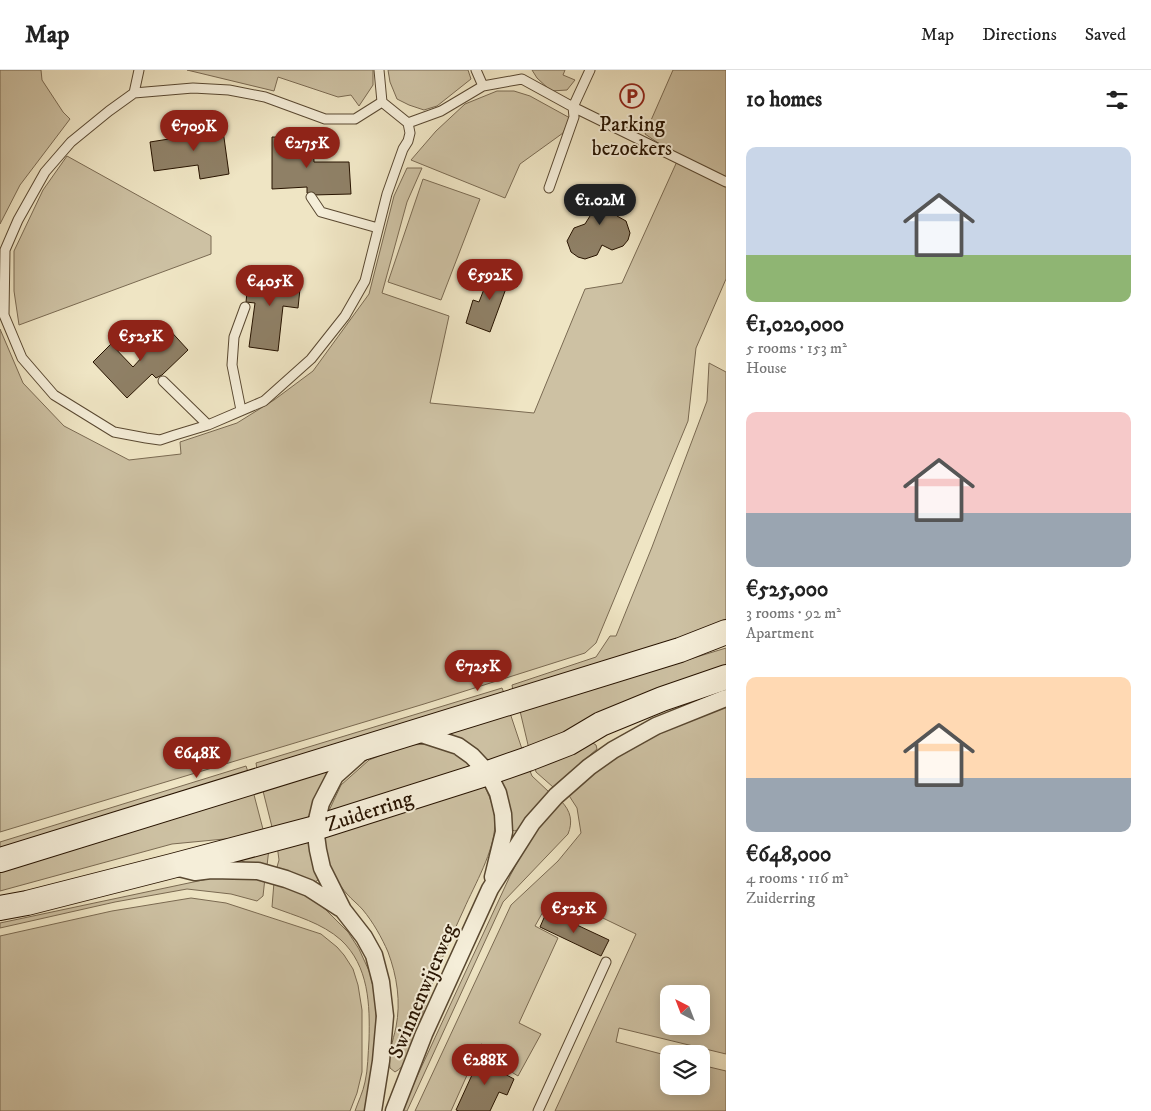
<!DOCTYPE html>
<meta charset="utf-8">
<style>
:root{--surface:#fff;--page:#f2f2f2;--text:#222;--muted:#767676;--line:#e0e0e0;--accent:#8f2418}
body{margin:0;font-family:"IM FELL DW Pica",serif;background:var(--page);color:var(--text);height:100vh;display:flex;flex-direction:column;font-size:19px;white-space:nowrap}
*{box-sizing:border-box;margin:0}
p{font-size:16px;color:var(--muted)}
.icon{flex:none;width:28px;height:28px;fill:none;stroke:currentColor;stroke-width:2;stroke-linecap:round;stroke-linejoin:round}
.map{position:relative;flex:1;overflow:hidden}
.sheet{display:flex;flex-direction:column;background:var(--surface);width:425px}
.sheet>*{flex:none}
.needle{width:32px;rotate:318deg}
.fabs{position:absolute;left:660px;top:915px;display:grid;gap:10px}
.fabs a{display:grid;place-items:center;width:50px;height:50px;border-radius:10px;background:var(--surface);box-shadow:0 2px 12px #0003;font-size:25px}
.price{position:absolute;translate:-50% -42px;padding:0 11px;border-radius:18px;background:var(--accent);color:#fff;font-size:16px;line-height:32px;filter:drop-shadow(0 1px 2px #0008)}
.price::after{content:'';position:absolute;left:50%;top:30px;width:15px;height:11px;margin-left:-8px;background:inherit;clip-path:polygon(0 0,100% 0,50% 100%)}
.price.current{background:#222;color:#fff}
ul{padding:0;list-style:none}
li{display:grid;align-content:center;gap:10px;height:265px;padding:0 20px}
li span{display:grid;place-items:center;height:155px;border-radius:10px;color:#555}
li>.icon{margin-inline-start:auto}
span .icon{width:90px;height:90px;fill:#fffc;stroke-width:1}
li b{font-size:21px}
h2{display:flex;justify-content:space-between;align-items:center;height:60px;padding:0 20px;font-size:21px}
header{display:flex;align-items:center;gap:30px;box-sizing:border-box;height:70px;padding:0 25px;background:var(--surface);border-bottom:1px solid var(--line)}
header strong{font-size:24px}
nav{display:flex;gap:28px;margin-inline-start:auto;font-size:18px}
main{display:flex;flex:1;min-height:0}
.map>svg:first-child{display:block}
.green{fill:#cdc1a3;stroke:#7a6a52;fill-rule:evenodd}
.building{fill:#8f8066;stroke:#271300}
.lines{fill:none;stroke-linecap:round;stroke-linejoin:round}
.lane-casing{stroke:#594831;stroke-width:11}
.street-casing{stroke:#594831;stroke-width:19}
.secondary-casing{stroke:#271300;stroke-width:26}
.lane{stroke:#f5eed9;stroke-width:9}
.street{stroke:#f5eed9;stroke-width:16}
.secondary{stroke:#f5eed9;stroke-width:24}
.labels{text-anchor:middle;stroke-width:4;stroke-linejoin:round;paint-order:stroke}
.poi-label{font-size:21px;fill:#271300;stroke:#f5eed9}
.street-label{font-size:21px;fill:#271300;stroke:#f5eed9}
</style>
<header>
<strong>Map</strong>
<nav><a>Map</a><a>Directions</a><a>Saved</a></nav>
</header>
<main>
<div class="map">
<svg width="726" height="1041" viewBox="0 0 726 1041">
<rect width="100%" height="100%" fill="#efe5c4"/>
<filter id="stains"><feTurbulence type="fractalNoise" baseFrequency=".004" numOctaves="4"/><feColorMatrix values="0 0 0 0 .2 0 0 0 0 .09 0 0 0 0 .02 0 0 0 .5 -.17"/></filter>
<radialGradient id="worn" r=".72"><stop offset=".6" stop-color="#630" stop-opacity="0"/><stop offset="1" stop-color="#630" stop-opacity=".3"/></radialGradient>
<path class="green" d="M0,0H41L42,10L63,42L70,49L20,115L0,154Z
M187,0H373V15L359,36L351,25L338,27L278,7L274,21Z
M388,0H468L471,9L437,36L424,40L409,35L397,29L390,12Z
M532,0H565L563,5L575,10L567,20L551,21L537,8Z
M673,0H726V209L696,278L688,351L596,573L585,583L424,634L0,762V259L23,313L64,356L129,390L181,384L180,372L237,353L274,330L313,301L369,224L394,126L407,98H422L407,132L382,223L449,246L430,333L534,343L585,219L622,213L679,87L645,64Z
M497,21H514L530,26L570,48L563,63L520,94L505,128L411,90L436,61L465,34Z
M67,86L211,166V184L19,255L14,221V181L43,120Z
M423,109L480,129L441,230L388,212Z
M709,293L726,302V555L513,621L512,615L596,587L610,566H616L652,477L707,331Z
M726,578V599L529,679L520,641Z
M502,618L504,623L257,699L256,693Z
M726,633V984L619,958L616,972L669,986V1016H701V995L726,1001V1041H555L636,864L553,824L535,856L558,868L519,953L541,964L518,1006L505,998L510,986L481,974L451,1041H415L511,835L558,791L581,763L577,738L568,724L589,704L659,661ZM669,924H701V956H669Z
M510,643L523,682L488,696L477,681L466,672L447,662Z
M591,672L596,675L597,679L553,717L536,702L534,694Z
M434,674L452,681L478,700L326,747L341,715L369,690L407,675Z
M246,696L248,702L0,778V772Z
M528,696L532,706L549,722L521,757L518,760L514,761L511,758L505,720L499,705Z
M329,699C320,716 313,731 310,751L273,761L263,721Z
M482,711C489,725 495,738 495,754C494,782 475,814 464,839C448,874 432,909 422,945C416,965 414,991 395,1002L390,998C388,984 393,971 396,957C401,932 397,906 388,882C382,868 373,852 363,840C358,834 352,830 347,824C339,815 332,802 327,791C324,783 324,770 323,761Z
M253,721L264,763L235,768L172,774L0,821V801Z
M561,731C571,741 573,752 568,764L503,832L407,1041H401L510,806L527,774L544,750Z
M311,766L318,802V810L315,812H312L277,797L279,790L277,775Z
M269,778L267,796L246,793L242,791L241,787Z
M217,807L265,808L263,826L257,831L231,824L187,819L115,832L0,858V853Z
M274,812L308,824L326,840L348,862L359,879L370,903L375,926L377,964L366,1041H355C358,1032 363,1022 365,1012C368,999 368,984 369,970C370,935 369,896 341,870C322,853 296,846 272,837Z
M191,828L226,833L321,864L337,877L344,885L353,899L358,915L362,940V1002L357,1023L350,1041H0V866L112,841Z"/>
<path class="building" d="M222,53L229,104L200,109L198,95L154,101L150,72L194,65L193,57Z
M272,67L313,68L314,92H349L351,124L313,125L307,123V117L272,119Z
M599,119H605L612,121L617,124L621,136L617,146L626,151L630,163L628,170L623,176L612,180L602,175L597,185L585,189L578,187L571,182L567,171L574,158L585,154L590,146L586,133L592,121Z
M491,201L510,207L512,203L520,206L517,217L508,213L490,262L466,253L473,230L479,232Z
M249,203L301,209L298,238L283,236L278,281L249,277L255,233L246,232Z
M166,256L188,280L162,305L156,308L152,304L127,328L93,292L111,274L133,297L143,286L140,282Z
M547,841L609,870L601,886L540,857Z
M482,983L501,992L497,1000L514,1009L507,1025L499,1022L490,1041H459L456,1040Z"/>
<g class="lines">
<g class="lane-casing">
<path id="lane" d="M379,0L382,32L408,53L410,63L408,71L403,79L387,124L365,211L345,246L311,289L264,331L208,355L175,365L160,370L146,368L114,362L54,325L22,288L4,245L5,180L18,150L45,102L71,72L109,41L134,23L193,18L229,20L265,27L325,49H355L382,32
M476,0L483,16
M134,23L139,0
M408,53L441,41L483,16L522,9L573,37L726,112
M549,118L574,47L573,37L590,0
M311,127L321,142L378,158
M163,311L208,355
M241,340L232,295L234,267L245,237
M538,1041L606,892"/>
</g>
<g class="street-casing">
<path id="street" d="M415,662L458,676L472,686L488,703L498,723L503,744L504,762L493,807
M363,681L335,706L321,733L315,758L318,780L322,798L343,840L364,867L374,885L381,912L385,946L381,991L373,1041
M175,797L195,802L211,800L258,801L286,809L309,818L340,838
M394,1041L424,964L490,819L532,753L556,726L589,697L613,680L656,656L726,628"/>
</g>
<g class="secondary-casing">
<path id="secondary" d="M0,790L680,580L726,562
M0,838L27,833L172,796L315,758L488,703L528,689L569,673L601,654L662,629L726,607"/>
</g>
<use href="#lane" class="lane"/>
<use href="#street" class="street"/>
<use href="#secondary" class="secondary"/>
</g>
<defs>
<g id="parking-ring" transform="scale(1.25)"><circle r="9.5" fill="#f5eed9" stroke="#8f2418" stroke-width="1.5"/><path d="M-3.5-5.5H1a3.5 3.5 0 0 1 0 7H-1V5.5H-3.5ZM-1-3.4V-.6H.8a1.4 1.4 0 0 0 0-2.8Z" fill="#8f2418"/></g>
</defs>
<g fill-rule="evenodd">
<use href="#parking-ring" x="632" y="26"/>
</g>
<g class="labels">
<g class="poi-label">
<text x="632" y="61">Parking<tspan x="632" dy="24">bezoekers</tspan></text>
</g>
<g class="street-label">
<text transform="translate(369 741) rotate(-18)" y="7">Zuiderring</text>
<text transform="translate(422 921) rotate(-67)" y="7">Swinnenwijerweg</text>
</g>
</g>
<rect width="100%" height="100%" filter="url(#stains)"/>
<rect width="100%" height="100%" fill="url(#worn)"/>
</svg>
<div class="fabs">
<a><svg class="needle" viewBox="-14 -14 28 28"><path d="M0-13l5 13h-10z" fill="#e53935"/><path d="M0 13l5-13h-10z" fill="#767676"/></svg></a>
<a><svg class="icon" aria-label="layers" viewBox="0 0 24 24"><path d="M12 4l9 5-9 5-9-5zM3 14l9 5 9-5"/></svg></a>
</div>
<b class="price" style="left:194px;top:82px">€709K</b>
<b class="price" style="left:307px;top:99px">€275K</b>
<b class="price current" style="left:600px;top:156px">€1.02M</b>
<b class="price" style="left:490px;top:231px">€592K</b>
<b class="price" style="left:270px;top:237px">€405K</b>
<b class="price" style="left:141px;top:292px">€525K</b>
<b class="price" style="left:478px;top:622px">€725K</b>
<b class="price" style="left:197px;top:709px">€648K</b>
<b class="price" style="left:574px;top:864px">€525K</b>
<b class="price" style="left:485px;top:1016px">€288K</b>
</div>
<section class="sheet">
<h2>10 homes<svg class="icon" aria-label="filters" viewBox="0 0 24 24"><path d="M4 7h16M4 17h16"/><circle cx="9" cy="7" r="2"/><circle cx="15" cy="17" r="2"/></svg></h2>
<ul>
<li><span style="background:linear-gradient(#c9d6e8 70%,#8fb573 0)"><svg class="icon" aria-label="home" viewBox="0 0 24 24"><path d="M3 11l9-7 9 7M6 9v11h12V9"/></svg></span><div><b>€1,020,000</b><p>5 rooms · 153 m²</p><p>House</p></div></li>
<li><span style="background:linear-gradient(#f6c9c9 65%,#9aa5b1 0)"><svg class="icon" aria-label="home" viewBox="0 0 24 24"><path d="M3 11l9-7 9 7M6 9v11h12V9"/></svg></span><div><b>€525,000</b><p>3 rooms · 92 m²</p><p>Apartment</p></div></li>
<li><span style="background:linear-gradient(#ffd9b3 65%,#9aa5b1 0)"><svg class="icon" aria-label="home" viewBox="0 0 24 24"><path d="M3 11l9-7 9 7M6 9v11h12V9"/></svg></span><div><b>€648,000</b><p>4 rooms · 116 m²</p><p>Zuiderring</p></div></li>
</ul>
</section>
</main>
